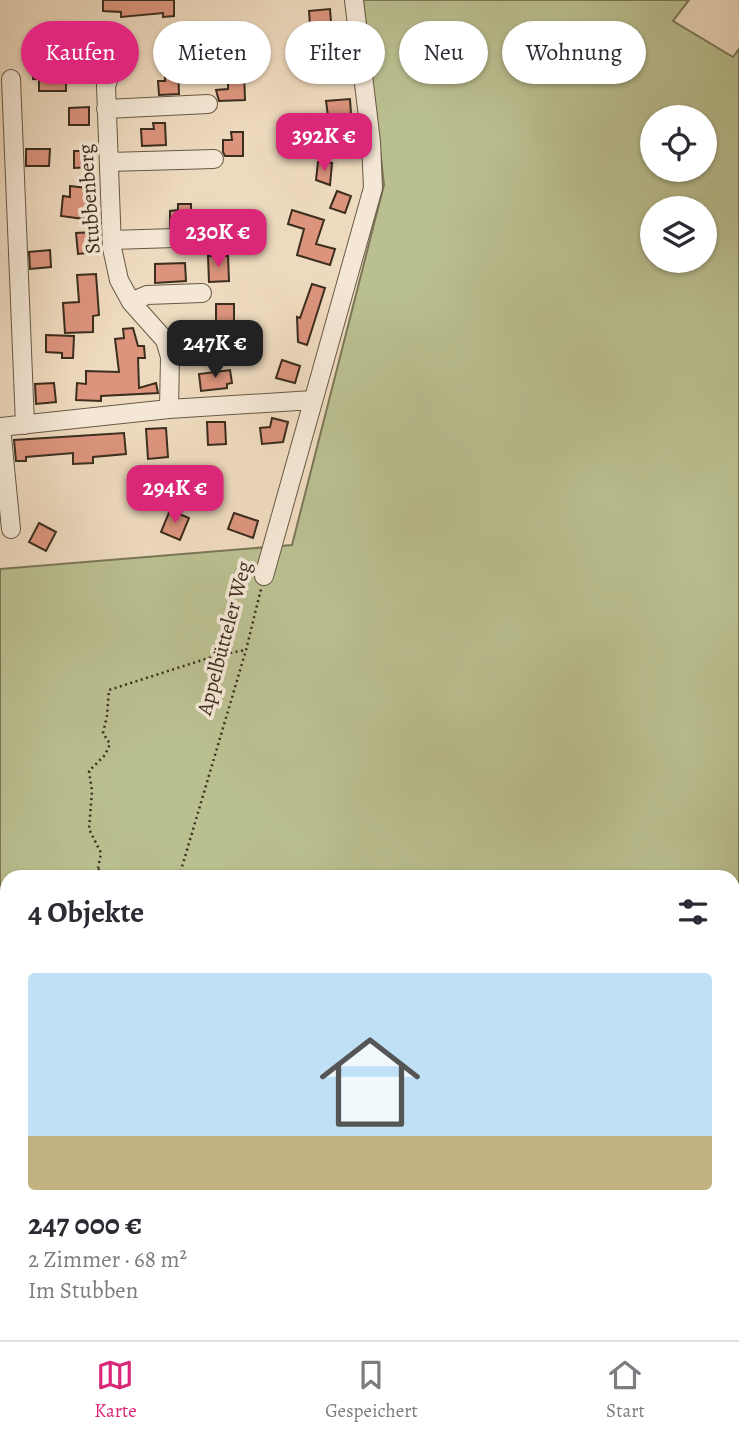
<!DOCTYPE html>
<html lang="de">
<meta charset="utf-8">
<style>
:root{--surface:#fff;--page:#f2f2f3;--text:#2b2b33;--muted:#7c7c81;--line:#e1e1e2;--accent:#db2777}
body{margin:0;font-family:Alegreya,serif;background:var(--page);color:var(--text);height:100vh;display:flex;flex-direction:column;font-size:26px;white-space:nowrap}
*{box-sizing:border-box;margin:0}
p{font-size:23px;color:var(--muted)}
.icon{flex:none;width:38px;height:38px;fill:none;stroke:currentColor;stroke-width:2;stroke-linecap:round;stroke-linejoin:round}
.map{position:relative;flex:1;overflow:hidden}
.drawer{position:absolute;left:0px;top:870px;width:740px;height:471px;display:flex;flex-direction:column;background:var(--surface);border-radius:21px 21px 0 0;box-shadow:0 2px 5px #0004}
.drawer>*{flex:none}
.hud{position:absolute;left:21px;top:21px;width:698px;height:63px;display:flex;gap:14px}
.tools{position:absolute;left:640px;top:105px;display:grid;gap:14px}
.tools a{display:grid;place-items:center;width:77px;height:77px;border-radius:50%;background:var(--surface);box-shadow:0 2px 5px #0004;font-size:35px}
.price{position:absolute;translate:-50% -60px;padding:0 16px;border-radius:14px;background:var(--accent);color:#fff;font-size:23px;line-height:46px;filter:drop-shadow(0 2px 4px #0008)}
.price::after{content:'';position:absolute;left:50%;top:42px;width:21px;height:16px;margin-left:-10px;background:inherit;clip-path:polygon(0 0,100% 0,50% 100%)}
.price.current{background:#222;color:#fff}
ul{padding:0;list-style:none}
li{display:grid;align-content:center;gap:14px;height:371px;padding:0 28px}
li+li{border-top:2px solid var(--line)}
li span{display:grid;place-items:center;height:217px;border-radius:7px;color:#555}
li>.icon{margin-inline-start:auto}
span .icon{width:126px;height:126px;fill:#fffc;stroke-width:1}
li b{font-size:30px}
h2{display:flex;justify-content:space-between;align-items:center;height:84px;padding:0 28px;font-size:30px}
.chip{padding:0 24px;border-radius:32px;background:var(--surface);box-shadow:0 2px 5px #0004;font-size:24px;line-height:63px}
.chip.current{background:var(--accent);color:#fff}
.tab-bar{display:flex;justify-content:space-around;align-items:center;height:98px;border-top:2px solid var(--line);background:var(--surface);font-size:19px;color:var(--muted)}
.tab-bar a{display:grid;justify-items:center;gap:4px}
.tab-bar .current{color:var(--accent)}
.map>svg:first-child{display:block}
.green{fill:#babf90;stroke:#7b7657;stroke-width:2;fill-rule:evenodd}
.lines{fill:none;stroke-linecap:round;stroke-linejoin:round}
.stream{stroke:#748277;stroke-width:4.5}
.building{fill:#dc947d;stroke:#3c2e1e;stroke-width:2}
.minor-casing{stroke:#685946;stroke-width:20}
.path{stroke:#3c2e1e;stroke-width:2.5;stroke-dasharray:2 3.5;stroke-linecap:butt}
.minor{stroke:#f4e7d5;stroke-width:18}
.labels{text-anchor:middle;stroke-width:7;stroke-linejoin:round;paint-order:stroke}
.street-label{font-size:21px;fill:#3c2e1e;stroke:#f4e7d5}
</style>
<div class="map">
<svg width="739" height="1340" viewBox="0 0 739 1340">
<rect width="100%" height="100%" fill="#eedabe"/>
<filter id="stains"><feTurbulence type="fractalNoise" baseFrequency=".00286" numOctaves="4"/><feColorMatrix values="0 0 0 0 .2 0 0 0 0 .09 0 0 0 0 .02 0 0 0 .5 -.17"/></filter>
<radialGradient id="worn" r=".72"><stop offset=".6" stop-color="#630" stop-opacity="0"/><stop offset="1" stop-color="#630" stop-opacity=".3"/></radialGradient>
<path class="green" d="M363,0H689L673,21L733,57L739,49V1340H0V569L292,545L384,185ZM653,117H705V170H653ZM653,208H705V261H653ZM7,877H733V1334H7Z"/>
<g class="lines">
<path class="stream" d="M0,1045L7,1101
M122,1334L127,1340"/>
</g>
<path class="building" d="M103,0H174V16L163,17V13L121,17V12L103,11Z
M330,9L333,48H339L340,53L345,52L347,71L314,75L311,46L304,47L302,27L310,26L309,11Z
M84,26L86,54L58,56L57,43L67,42L66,27Z
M165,67H178L179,94L159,95L158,81H165Z
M33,69H53V76H66V91H39V79H33Z
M234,69H244L245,100L219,101L216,90L228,89V81L234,80Z
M350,99L351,114H347L351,146L335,148L331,116H328L326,101Z
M89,107V125H69V108Z
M153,123H165L166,145L142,146L141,129H154Z
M231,132H243V156H225L223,152V140H232Z
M26,149H50L49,166H26Z
M74,151H94V167L74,168Z
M318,162L332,163L330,185L316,180Z
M70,186L87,188L84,219L61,216L63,196L70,197Z
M337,191L351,196L345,213L330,208Z
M178,204H191V226L170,227V211L178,210Z
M292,210L324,220L316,244L335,249L330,265L297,255L304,229L288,224Z
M239,212L240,229L215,230L214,213Z
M95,232L96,252L78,254L76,233Z
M50,250L51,267L30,269L29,252Z
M208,256H228L229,281L209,282Z
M185,263L186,281L155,283V264Z
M96,274L99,315L93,316V332L65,333L63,303L79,302L77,275Z
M312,284L325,288L307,345L298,342L297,317L300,318Z
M216,304H234V327H216Z
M133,328L138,346H144L145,358H138L139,388L156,383L158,393L101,396V401L76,400L77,383L86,384V371L119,372L115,339L124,338L123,329Z
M46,335L74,336L73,358H62V353L46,352Z
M282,360L300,366L295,383L276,378Z
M230,370L232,383L227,384V388L201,391L199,374Z
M54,383L56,402L36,404L35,384Z
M272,418L288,422L283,442L262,444L260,428L270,427Z
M207,422H225L226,444L208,445Z
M166,428L168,457L148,459L146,429Z
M124,433L126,454L93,457V463L73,464V453L26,457V461H16L14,440Z
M170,510L189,518L180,540L161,532Z
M234,513L258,521L253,538L228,529Z
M39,523L56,532L46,551L29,542Z"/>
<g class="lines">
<g class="minor-casing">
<path id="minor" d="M117,56L106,86L112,248L119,280L131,302L165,340L170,357L169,409
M11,79L25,425
M106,109L208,104
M109,162L214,159
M112,240L206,237
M131,302L147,295L202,293
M0,427L169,409L313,400
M1,427L11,529
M264,576L373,188L371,142L354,0"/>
</g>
<path class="path" d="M98,869L101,872L113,877
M91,877L98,868L101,853L89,829L92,791L89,771L105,755L110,744L103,733L107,716L109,690L218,655L246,650
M179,877L246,650L261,589
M0,1206L7,1209
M143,1334L145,1340
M181,1334V1340
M184,1334V1340"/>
<use href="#minor" class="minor"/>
</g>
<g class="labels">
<g class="street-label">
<text transform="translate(89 199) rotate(-94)" y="7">Stubbenberg</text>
<text transform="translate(224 638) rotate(-75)" y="7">Appelbütteler Weg</text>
</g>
</g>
<rect width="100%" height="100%" filter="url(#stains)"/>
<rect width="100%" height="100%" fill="url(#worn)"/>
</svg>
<div class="tools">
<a><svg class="icon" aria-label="locate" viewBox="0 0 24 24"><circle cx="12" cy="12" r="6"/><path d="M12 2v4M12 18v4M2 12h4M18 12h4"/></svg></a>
<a><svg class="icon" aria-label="layers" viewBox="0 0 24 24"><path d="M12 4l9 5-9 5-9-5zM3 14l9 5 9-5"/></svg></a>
</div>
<b class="price" style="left:324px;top:173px">392K €</b>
<b class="price" style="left:218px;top:269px">230K €</b>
<b class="price current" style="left:215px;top:380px">247K €</b>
<b class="price" style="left:175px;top:525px">294K €</b>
<div class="hud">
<a class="chip current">Kaufen</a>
<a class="chip">Mieten</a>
<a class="chip">Filter</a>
<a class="chip">Neu</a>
<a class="chip">Wohnung</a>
</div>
<section class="drawer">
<h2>4 Objekte<svg class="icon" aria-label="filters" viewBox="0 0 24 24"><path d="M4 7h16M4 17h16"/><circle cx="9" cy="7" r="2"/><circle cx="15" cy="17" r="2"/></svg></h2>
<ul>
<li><span style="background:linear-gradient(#bfe0f5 75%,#c2b280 0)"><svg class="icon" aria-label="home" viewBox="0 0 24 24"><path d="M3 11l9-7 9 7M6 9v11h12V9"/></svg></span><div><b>247 000 €</b><p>2 Zimmer · 68 m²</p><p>Im Stubben</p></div></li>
</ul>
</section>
</div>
<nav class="tab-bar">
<a class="current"><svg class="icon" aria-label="map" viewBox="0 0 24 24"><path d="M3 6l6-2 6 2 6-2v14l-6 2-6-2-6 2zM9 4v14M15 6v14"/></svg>Karte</a>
<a><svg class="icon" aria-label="saved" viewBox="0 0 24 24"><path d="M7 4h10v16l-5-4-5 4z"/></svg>Gespeichert</a>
<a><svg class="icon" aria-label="home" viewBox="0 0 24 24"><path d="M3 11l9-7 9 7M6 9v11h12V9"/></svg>Start</a>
</nav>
